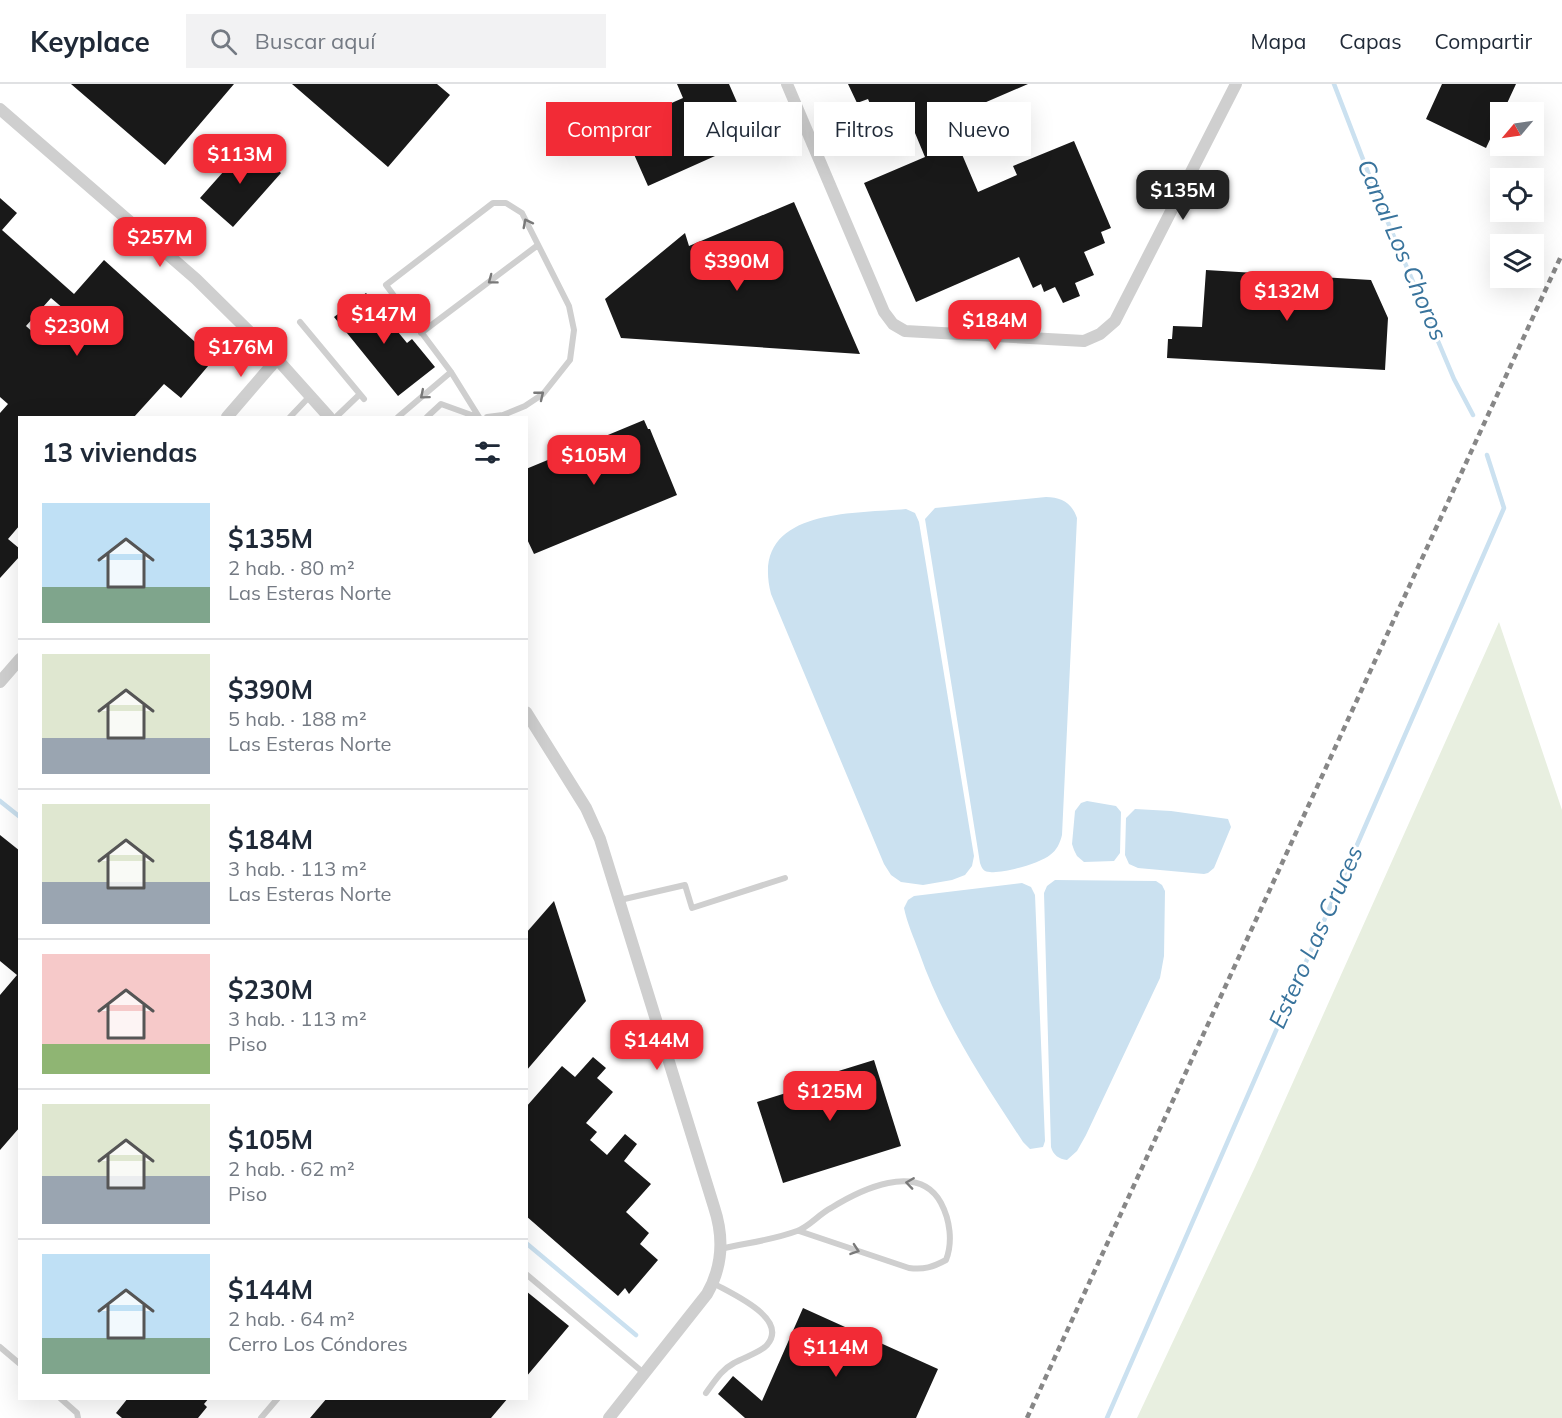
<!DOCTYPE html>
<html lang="es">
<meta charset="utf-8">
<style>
:root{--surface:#fff;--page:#f2f2f3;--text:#1f2937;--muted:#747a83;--line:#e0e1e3;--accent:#f22b36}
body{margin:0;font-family:Mulish,sans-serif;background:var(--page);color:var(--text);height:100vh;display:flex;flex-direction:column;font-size:22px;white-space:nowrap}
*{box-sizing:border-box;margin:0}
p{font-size:20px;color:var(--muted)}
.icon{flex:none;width:33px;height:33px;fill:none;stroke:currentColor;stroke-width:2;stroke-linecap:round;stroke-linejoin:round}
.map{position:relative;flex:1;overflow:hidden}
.panel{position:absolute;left:18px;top:332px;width:510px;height:984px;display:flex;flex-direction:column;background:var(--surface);border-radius:0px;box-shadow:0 6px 24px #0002}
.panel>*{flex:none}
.top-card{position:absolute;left:546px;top:18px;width:570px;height:54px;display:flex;gap:12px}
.needle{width:39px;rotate:241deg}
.tools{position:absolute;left:1490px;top:18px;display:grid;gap:12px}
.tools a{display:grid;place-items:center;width:54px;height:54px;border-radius:0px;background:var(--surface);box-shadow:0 6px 24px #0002;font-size:30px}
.price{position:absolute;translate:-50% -51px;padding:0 14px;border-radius:12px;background:var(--accent);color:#fff;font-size:20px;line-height:39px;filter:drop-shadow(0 2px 3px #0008)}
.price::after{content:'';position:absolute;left:50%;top:36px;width:18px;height:14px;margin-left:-9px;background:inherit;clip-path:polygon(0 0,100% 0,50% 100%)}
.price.selected{background:#222;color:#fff}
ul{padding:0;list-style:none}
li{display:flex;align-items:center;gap:18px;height:150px;padding:0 24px}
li+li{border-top:2px solid var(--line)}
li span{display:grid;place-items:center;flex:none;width:168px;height:120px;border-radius:0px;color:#555}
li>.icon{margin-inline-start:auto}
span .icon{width:72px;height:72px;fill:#fffc;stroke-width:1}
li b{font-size:26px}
h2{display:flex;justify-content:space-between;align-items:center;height:72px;padding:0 24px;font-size:26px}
.tag{padding:0 21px;border-radius:0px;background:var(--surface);box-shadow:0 6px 24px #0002;font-size:21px;line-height:54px}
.tag.selected{background:var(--accent);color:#fff}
header{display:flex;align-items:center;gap:36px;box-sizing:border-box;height:84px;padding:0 30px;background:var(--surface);border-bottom:2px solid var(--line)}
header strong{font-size:28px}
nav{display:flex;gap:33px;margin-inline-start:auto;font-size:21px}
.search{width:420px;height:54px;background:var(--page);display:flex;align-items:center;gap:15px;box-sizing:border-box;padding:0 21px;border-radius:0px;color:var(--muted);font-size:22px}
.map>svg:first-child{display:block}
.green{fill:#e8efe0}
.water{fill:#cbe1f0}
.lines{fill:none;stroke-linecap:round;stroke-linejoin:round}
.stream{stroke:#cbe1f0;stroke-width:4.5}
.building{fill:#191919;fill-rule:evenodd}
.service{stroke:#cfcfcf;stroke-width:6}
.minor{stroke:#cfcfcf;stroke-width:12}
.rail{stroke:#878787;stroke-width:4.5;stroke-dasharray:6 4.5;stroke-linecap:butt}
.oneway{stroke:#797979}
.labels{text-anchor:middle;stroke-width:6;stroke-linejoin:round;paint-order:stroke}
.water-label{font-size:24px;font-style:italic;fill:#38739c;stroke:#fff}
</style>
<header>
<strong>Keyplace</strong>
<div class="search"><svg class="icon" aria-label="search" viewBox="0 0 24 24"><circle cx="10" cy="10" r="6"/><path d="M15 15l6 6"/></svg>Buscar aquí</div>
<nav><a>Mapa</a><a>Capas</a><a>Compartir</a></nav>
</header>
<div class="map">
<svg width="1562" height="1334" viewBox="0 0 1562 1334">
<rect width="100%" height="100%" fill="#fff"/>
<path class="green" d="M1499,538L1562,726V1334H1137L1255,1083Z"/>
<path class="water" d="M1046,413C1061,413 1072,419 1077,434L1062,751C1060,759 1057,766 1050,771C1041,779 1002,790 990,788C984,788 982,785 980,779L925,435L935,424Z
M906,425L915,429L919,438L974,772L972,782L965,791L952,796L923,801L901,798L891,791L884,780L771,510C749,424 852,430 906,425Z
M1087,717L1116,722L1121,728L1120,769L1114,777L1084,778L1077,772L1074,766L1072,760L1075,727L1081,719Z
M1135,725L1171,727L1228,735L1231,743L1214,784L1208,789L1204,790L1138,784L1129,780L1125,771L1126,734Z
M1055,796L1156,797L1162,801L1165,807L1164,872L1160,894L1086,1051L1077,1067L1067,1076C1059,1075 1053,1071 1051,1063L1044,809L1047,802Z
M1022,799L1031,803L1035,811L1045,1057L1043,1063L1030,1065L1023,1058C983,997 943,937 919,868C914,854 907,839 904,824L908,816L914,812Z"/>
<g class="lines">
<path class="stream" d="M1334,0L1381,122L1454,295L1473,331
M0,717L20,733
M526,1159L636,1251
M1107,1334L1504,424L1487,371"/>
</g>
<path class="building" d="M71,0H234L165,81Z
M292,0H437L450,11L388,83Z
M677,0H729L753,55L648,102L621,41L683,14Z
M848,0H1028L947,35L978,108L1017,91L1013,82L1074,57L1111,144L1101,148L1105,159L1084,168L1094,191L1075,199L1080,212L1063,219L1055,203L1044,208L1041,200L1033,204L1019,173L916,218L864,99L925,73L915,49L887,61L868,15L857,19Z
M1442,0H1516L1503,28H1500V34L1486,64L1426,35Z
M248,60L281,89L233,143L200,114Z
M0,114L17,129L2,146L74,210L104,176L214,275L181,314L164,300L134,333H20V441L8,455L20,465V472L0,494V329L8,320L0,313ZM51,214L71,231L46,260L26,242Z
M794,118L860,270L621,254L605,215L685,149L689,162Z
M1206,186L1371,196L1388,234L1385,286L1167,274L1168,255H1172L1173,242L1202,243Z
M366,209L407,259L412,255L435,283L398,312L334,233Z
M644,336L648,345H650L677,411L534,470L526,453V385Z
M0,751L20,767V1043L0,1066V911L17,891L0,877Z
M554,817L586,917L526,987V849Z
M593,973L606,984L597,994L613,1008L586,1039L597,1048L590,1056L607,1071L625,1050L637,1060L624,1077L651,1100L626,1128L649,1149L640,1160L658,1176L629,1210L625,1204L618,1212L526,1132V1023L562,982L575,993Z
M874,976L901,1062L783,1099L757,1018L818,999L816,994Z
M526,1207L569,1242L526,1293Z
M803,1224L938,1285L916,1334H745L718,1310L733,1292L762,1317Z
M128,1314H209L204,1320L207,1323L198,1334H122L116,1329Z
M327,1314H508L491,1334H310Z"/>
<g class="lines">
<path class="service" d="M300,238L364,315
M421,249L538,161
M290,333L310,312
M336,333L360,310
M398,333L451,288
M427,333L441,320L477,333
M479,333L451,288L386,201L493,119H506L522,129L569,222L574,246L570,276L543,310L525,322L503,331L487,333
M620,816L685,801L692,824L785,794
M721,1165C746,1159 773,1156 797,1147C809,1143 819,1130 831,1124C860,1106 918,1077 941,1119C950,1136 953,1158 946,1176C933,1183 924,1186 909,1184L799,1147
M526,1190L645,1290
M0,1263L20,1280
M706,1309C715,1297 721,1286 734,1279C744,1273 760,1269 767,1261C790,1234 730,1209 713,1199
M60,1314L77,1329L78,1334
M261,1334L278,1314"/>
<path class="minor" d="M787,0L884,228L893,240L905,247L1084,257L1100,250L1115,237L1236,0
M0,25L196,195L277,275L329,333
M227,333L277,275
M0,598L20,575
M526,628L586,724L600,755L714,1123C724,1153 723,1182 707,1210L609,1334"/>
<path class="rail" d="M1027,1334L1562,170"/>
</g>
<defs><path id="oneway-chevron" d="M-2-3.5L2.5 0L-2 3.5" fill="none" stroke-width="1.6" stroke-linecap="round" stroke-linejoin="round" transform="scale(1.5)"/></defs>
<g class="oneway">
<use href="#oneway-chevron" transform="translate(527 139) rotate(-117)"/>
<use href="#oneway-chevron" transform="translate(492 196) rotate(143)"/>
<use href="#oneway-chevron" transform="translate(424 311) rotate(140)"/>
<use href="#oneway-chevron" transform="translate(540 311) rotate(-39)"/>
<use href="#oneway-chevron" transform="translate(910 1099) rotate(-172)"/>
<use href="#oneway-chevron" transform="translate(855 1166) rotate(19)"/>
</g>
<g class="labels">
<g class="water-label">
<text transform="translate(1402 166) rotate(67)" y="8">Canal Los Choros</text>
<text transform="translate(1316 853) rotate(-66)" y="8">Estero Las Cruces</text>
</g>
</g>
</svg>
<div class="tools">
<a><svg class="needle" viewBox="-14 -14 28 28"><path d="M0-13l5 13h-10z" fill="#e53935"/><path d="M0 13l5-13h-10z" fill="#747a83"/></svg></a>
<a><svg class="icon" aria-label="locate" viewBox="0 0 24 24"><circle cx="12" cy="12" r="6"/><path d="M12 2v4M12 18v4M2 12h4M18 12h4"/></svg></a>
<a><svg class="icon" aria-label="layers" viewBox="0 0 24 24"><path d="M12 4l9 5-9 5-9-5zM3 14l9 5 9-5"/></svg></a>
</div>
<b class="price" style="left:240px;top:101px">$113M</b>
<b class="price selected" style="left:1183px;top:137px">$135M</b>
<b class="price" style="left:160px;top:184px">$257M</b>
<b class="price" style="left:737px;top:208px">$390M</b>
<b class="price" style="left:1287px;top:238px">$132M</b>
<b class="price" style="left:384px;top:261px">$147M</b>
<b class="price" style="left:995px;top:267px">$184M</b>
<b class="price" style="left:77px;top:273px">$230M</b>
<b class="price" style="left:241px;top:294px">$176M</b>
<b class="price" style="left:594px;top:402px">$105M</b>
<b class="price" style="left:657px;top:987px">$144M</b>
<b class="price" style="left:830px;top:1038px">$125M</b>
<b class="price" style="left:836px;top:1294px">$114M</b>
<div class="top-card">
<a class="tag selected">Comprar</a>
<a class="tag">Alquilar</a>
<a class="tag">Filtros</a>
<a class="tag">Nuevo</a>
</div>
<section class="panel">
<h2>13 viviendas<svg class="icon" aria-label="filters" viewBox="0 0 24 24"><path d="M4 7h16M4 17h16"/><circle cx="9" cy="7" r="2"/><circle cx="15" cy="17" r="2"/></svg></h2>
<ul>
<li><span style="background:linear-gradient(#bfe0f5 70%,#7fa58c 0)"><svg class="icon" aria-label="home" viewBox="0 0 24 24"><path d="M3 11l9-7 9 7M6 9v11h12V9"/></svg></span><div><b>$135M</b><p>2 hab. · 80 m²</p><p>Las Esteras Norte</p></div></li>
<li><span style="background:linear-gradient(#dfe7d0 70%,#9aa5b1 0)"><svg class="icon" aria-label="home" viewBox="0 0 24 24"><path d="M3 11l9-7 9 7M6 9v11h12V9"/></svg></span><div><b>$390M</b><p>5 hab. · 188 m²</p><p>Las Esteras Norte</p></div></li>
<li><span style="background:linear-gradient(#dfe7d0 65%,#9aa5b1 0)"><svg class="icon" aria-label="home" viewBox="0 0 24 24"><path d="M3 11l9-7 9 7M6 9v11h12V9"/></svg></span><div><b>$184M</b><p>3 hab. · 113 m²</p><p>Las Esteras Norte</p></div></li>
<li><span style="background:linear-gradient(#f6c9c9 75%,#8fb573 0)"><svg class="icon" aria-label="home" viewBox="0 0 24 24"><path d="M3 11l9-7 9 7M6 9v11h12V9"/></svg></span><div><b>$230M</b><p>3 hab. · 113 m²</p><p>Piso</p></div></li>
<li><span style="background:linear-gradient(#dfe7d0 60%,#9aa5b1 0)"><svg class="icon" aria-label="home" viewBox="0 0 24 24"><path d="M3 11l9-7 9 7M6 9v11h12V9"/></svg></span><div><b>$105M</b><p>2 hab. · 62 m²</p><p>Piso</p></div></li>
<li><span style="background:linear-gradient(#bfe0f5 70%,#7fa58c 0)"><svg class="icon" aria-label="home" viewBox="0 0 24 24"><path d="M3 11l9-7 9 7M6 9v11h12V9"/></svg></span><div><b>$144M</b><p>2 hab. · 64 m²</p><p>Cerro Los Cóndores</p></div></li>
</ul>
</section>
</div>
